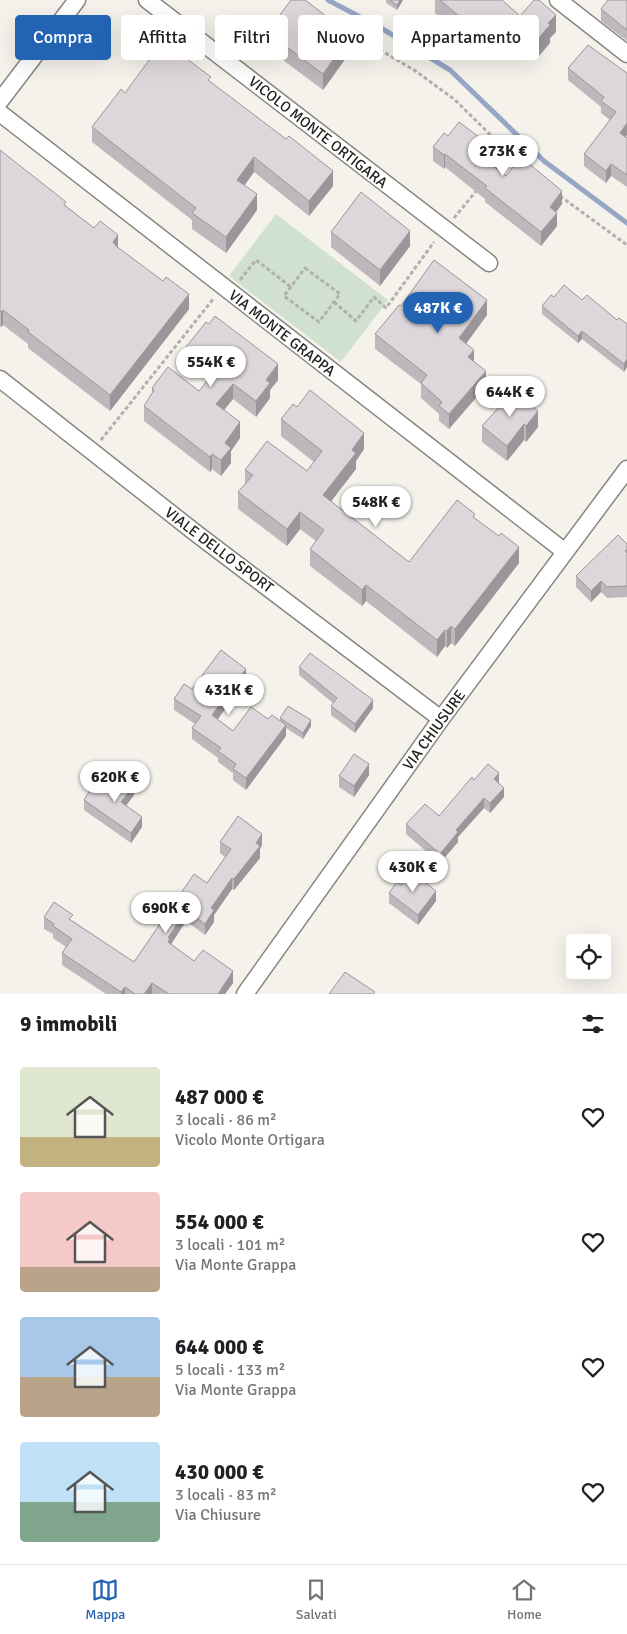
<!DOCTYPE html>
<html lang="it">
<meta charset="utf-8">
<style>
:root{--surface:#fff;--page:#f2f2f2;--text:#202124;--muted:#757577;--line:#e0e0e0;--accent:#2363b4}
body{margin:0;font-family:Signika,sans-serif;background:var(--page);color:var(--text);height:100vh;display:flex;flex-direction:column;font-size:19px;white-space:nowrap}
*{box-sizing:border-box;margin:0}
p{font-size:16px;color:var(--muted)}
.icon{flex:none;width:28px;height:28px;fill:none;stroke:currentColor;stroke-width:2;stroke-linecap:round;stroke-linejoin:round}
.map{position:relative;height:994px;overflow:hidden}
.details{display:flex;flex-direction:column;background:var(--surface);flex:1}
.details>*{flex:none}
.top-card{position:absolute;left:15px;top:15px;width:598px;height:45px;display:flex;gap:10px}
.fabs{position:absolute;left:566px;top:934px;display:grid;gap:10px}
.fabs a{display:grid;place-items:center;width:45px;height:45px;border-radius:5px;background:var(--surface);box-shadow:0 5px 20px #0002;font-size:25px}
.price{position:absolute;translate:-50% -42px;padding:0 11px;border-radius:18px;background:#fff;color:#222;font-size:16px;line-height:32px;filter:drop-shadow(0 1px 2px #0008)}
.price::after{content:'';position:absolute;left:50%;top:30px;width:15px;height:11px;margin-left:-8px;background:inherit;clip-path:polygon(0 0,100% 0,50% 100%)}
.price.on{background:var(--accent);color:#fff}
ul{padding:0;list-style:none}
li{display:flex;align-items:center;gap:15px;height:125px;padding:0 20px}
li span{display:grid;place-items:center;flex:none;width:140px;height:100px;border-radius:5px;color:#555}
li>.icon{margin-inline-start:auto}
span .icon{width:60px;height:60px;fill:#fffc;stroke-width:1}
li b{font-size:21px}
h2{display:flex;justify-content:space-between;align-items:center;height:60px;padding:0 20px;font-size:21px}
.tag{padding:0 18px;border-radius:5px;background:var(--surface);box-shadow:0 5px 20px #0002;font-size:18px;line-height:45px}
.tag.on{background:var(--accent);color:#fff}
.menu{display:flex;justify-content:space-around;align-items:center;height:70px;border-top:1px solid var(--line);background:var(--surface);font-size:14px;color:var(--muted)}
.menu a{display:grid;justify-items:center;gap:2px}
.menu .on{color:var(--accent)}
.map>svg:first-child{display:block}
.green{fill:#d0e1cf}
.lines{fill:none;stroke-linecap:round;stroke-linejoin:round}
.stream{stroke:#96a6c6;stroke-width:5}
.street-casing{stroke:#888680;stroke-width:19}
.path{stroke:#b2b0ab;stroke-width:3;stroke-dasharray:4 2.5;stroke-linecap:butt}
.street{stroke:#fff;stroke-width:16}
.wall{fill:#beb8bc}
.shaded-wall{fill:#9b9699}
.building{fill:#ddd6db;stroke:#9b9699}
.labels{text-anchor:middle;stroke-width:4;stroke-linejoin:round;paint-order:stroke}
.street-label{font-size:15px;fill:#1f1f1c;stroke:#fff}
</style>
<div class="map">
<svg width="627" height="994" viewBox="0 0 627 994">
<rect width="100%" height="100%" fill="#f4f2eb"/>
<path class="green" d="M276,214L388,300L341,362L229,276Z"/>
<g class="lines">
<path class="stream" d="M328,0L381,28L450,70L544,161L627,223"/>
<g class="street-casing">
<path id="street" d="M147,0L489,263
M558,0L627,54
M0,101L77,0
M0,113L564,551
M0,379L197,534L441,719
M245,994L441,719L627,469"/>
</g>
<path class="path" d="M335,23L414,70L454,99L520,164
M494,170L509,153
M560,196L627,245
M454,218L477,190
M305,268L340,294L319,322L284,296Z
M240,280L256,260L291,287
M334,302L356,321L374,297L386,308L434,242
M101,440L214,298"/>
<use href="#street" class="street"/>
</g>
<path class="wall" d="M386,0H403L397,10L386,3Z
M435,0H502L520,16L556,32L550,38V43L538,57L530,50L522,59L493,34L479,51L435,13Z
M627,0V41L601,21V9Z
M267,32L351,51L323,90L267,48Z
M588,45L626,137L627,138V187L611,176L606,183L584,166V154L610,120L601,113V107L568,80V68Z
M211,82L333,186L309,216L254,172L244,185L257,210L226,253L192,229V220L92,142V127L125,93Z
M448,136L491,160L489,162L506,176L562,204L556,212L557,226L541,246L485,202V199L445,167L444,169L433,161V147Z
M0,150L66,206L118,247L189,309L110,411L28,348V344L3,325L1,327H0Z
M331,232L410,246L380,286L331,247Z
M582,300L617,320L627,324V367L624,372L582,339L578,343L542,314V306Z
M487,315L466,344L486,386L449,429L439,421V414L421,398V384L375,349V334Z
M186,347L278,380L270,390V398L256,417L233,399L224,410L240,438L231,451V463L221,476L212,469L210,472L144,421V406L152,394V388L199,391L208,380L186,362Z
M498,405L538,427L526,442L524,440L507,461L482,442V426L498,408Z
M297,407L364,449L356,461V469L331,501L409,562L475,518L519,563L455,646L451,643L447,648L445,646L437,657L366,601L362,606L310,566V549L316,541L300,529L287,546L238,509V492L245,484V470L307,471L314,462L281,436V419Z
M627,544V597L607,598L601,592L591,602L576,587V576Z
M299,667L373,708L355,733L331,715V706L333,703L299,675Z
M246,681L217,719L233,731L268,719L280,720V718L311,726L303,739L286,728V736L246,790L233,780V773L218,762V758L192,739V728L195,724L174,710V699L192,689Z
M369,775L354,797L339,787V776Z
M474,780L498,783L504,797L490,813L484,808L458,837V842L440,863L406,834V824L439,816Z
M104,792L134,795L126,806L142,827L131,843L84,810V800Z
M220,842L262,845L260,849V858L234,890L232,889L214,915V922L205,935L186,921L171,944L194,961L233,983L225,994H106L62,965V953L66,947L53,938V934L44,929V917L73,921L134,962L207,883L225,857L220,853Z
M389,893L436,901L418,925L389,903Z"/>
<path class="shaded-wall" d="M400,0H403L397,10V5Z
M556,15V32L550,38V43L538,57V39L548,23Z
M493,17V34L479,51V33Z
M530,32V50L522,59V42Z
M351,35V51L323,90V74Z
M627,123V135L620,145V133Z
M491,146V160L482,171V157Z
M445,154V167L444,169V155Z
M254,157V172L237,196V180Z
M611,164V176L606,183V171Z
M333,171V186L309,216V201Z
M562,191V204L550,220V207Z
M257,194V210L226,253V237Z
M557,213V226L541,246V232Z
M410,231V246L380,286V270Z
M118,235V251L113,242Z
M189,294V309L110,411V395Z
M487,300V315L459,353V338Z
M3,310V325L1,327V312Z
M582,331V339L578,343V336Z
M474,350V364L468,357Z
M627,359V367L624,372V364Z
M278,364V380L270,390V398L256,417V401L266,380Z
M486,371V386L449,429V414Z
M233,384V399L216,420V404Z
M538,411V427L526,442V426Z
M240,422V438L231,451V463L221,476V460L225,443Z
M524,424V440L507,461V446Z
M364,433V449L356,461V469L323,512V495L352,450Z
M212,454V469L210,472V457Z
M300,512V529L287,546V529Z
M519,547V563L455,646V629Z
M601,581V592L591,602V591Z
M366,585V601L362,606V590Z
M451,626V643L447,648V631Z
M445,630V646L437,657V640Z
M246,669V681L212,727V715Z
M373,700V708L355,733V724Z
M311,720V726L303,739V733Z
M286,725V736L246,790V778Z
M369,764V775L354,797V786Z
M499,773V783L494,779Z
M134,785V795L121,812V802Z
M504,788V797L490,813V803Z
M484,798V808L458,837V842L440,863V854L456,830Z
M142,817V827L131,843V833Z
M262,834V845L260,849V858L234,890V879Z
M232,878V889L214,915V922L205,935V924L211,908Z
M436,891V901L418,925V915Z
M186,910V921L170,946L168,954V938Z
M233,971V983L225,994H218Z
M152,983V994H144Z
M125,987V994H121V992Z"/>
<path class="building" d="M291,0H305L351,35L323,74L267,32Z
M390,0H400L397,5Z
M440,0H502L520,16L534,0H539L556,15L548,23L550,25L538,39L530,32L522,42L493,17L479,33Z
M608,0H627V30L601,9Z
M163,41L211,77L208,80L286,139L289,136L333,171L309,201L254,157L237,180L257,194L226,237L192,213L196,208L92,127L121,89L125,93Z
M588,45L627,73V123L620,133L627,138V175L611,164L606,171L584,154L616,112L601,101L604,97L568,68Z
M459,122L491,146L482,157L506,176L521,157L562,191L550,207L557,213L541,232L485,188L487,186L445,154L444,155L433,147L444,133L448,136Z
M0,150L66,202L64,205L94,228L100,221L118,235L113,242L116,246L163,281L166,277L189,294L110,395L28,332L29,330L3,310L1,312L0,311Z
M361,192L410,231L380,270L331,232Z
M434,260L487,300L459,338L474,350L468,357L486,371L449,414L439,406L442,402L421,383L427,375L375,334L399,305L401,306Z
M564,285L582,300L587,295L617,320L619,318L627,324V359L624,364L582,331L578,336L542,306L551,295L554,297Z
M215,316L278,364L266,380L270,383L256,401L233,384L216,404L240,422L225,443L231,448L221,460L212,454L210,457L144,406L154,390L152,388L168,367L199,391L216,370L186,347L206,322L209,324Z
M510,389L538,411L526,426L524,424L507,446L482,426L500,406L498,405Z
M310,390L364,433L352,450L356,453L323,495L409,562L457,500L475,514L473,517L499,536L501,533L519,547L455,629L451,626L447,631L445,630L437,640L366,585L362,590L310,549L324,530L300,512L287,529L238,492L253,475L245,470L267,441L307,471L322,451L281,419L293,404L297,407Z
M618,535L627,544V550L625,551L627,553V586L607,587L601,581L591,591L576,576Z
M221,650L246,669L212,715L233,731L251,707L268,719L272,715L286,725L246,778L233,769L236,764L218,751L221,748L192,728L201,716L174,699L184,684L192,689Z
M310,653L373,700L355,724L331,706L337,698L299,667Z
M288,706L311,720L303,733L280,718Z
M354,754L369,764L354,786L339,776Z
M488,764L499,773L494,779L504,788L490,803L484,798L456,830L458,832L440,854L406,824L425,804L439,816L472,777L474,780Z
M117,773L134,785L121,802L142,817L131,833L84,800L93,785L104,792Z
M238,816L262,834L256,843L260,846L234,879L232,878L211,908L214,910L205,924L186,910L168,938L170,939L168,942L194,961L203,950L233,971L218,994H169L152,983L144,994H135L125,987L121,992L62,953L72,939L53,926L54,924L44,917L54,902L73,915L69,919L134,962L194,874L207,883L231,849L220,842Z
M412,872L436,891L418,915L389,893L397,882L401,885Z
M345,972L375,992L373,994H329Z"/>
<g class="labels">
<g class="street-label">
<text transform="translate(318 132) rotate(38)" y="5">VICOLO MONTE ORTIGARA</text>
<text transform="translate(282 333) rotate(38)" y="5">VIA MONTE GRAPPA</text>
<text transform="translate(219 550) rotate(37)" y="5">VIALE DELLO SPORT</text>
<text transform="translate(434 730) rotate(-54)" y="5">VIA CHIUSURE</text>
</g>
</g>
</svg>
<div class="fabs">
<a><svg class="icon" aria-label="locate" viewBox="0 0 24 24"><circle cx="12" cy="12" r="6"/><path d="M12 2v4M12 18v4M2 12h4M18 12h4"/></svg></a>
</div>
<b class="price" style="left:503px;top:177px">273K €</b>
<b class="price on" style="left:438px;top:334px">487K €</b>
<b class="price" style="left:211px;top:388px">554K €</b>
<b class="price" style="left:510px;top:418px">644K €</b>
<b class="price" style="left:376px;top:528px">548K €</b>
<b class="price" style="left:229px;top:716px">431K €</b>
<b class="price" style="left:115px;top:803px">620K €</b>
<b class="price" style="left:413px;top:893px">430K €</b>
<b class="price" style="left:166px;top:934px">690K €</b>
<div class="top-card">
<a class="tag on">Compra</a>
<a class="tag">Affitta</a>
<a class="tag">Filtri</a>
<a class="tag">Nuovo</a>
<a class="tag">Appartamento</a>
</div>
</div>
<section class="details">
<h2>9 immobili<svg class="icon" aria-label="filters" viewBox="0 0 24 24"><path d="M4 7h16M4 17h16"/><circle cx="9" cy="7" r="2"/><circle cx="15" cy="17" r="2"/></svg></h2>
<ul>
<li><span style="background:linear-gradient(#dfe7d0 70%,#c2b280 0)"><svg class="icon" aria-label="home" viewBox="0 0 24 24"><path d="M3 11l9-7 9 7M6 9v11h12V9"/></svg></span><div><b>487 000 €</b><p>3 locali · 86 m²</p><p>Vicolo Monte Ortigara</p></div><svg class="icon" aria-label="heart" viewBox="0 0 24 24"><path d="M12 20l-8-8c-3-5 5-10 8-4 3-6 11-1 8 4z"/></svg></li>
<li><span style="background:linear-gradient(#f6c9c9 75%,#b9a48a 0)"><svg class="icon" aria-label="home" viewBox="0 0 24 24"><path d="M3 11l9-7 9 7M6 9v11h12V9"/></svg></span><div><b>554 000 €</b><p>3 locali · 101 m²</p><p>Via Monte Grappa</p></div><svg class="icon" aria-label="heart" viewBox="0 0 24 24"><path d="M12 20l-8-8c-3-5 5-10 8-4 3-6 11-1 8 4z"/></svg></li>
<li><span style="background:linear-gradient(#a9c7e8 60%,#b9a48a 0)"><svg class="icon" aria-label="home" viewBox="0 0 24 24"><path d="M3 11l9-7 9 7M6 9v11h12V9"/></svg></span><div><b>644 000 €</b><p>5 locali · 133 m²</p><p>Via Monte Grappa</p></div><svg class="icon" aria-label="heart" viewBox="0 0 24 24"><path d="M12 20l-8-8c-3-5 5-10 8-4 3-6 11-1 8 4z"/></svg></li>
<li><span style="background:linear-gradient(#bfe0f5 60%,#7fa58c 0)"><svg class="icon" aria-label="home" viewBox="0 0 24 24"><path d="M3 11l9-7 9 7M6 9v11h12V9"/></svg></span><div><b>430 000 €</b><p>3 locali · 83 m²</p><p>Via Chiusure</p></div><svg class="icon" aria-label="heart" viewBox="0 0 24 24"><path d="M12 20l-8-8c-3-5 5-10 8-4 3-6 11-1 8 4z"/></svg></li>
</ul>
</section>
<nav class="menu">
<a class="on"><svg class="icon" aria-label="map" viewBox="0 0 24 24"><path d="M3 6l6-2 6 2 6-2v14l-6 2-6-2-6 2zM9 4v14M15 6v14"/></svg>Mappa</a>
<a><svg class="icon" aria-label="saved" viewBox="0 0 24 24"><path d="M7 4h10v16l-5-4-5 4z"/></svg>Salvati</a>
<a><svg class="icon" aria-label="home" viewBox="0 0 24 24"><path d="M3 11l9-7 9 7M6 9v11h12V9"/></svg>Home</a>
</nav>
